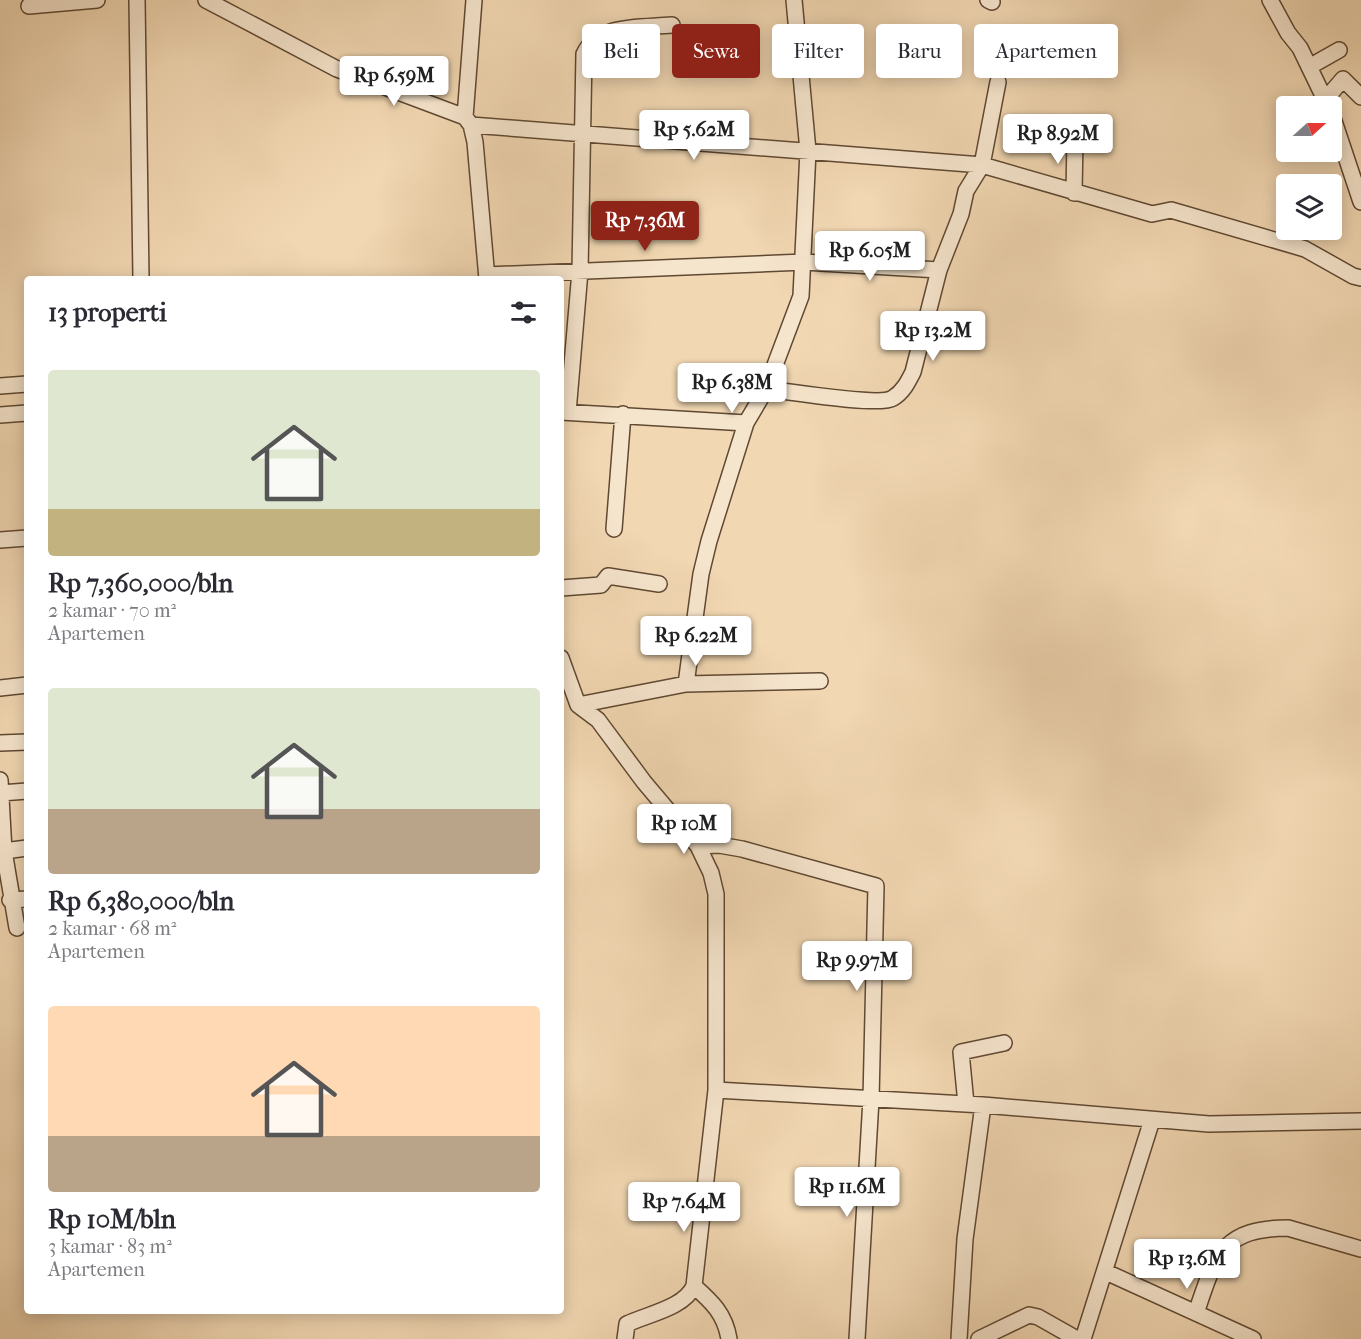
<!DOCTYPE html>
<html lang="id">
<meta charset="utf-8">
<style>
:root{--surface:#fff;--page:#f7f7f7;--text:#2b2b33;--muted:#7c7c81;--accent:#8f2418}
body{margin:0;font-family:"IM FELL French Canon",serif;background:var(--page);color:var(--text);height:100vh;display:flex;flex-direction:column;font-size:22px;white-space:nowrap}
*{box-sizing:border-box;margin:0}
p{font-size:20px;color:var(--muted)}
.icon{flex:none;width:33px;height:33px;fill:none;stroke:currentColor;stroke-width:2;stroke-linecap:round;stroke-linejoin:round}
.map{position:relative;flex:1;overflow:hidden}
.details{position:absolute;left:24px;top:276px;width:540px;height:1038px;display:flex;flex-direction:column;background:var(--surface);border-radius:6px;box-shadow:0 3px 15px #0003}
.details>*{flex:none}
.guide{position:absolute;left:582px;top:24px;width:570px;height:54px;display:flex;gap:12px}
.needle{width:39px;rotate:69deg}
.buttons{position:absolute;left:1276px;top:96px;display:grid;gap:12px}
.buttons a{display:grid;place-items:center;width:66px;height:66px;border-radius:6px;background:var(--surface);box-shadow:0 3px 15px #0003;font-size:30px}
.price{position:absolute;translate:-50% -51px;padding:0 14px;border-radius:6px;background:#fff;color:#222;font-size:20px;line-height:39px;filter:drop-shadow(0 2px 3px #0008)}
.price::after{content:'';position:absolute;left:50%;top:36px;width:18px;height:14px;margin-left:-9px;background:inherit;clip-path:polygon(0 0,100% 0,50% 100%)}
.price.active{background:var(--accent);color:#fff}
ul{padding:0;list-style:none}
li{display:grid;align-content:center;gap:12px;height:318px;padding:0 24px}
li span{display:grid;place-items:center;height:186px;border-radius:6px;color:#555}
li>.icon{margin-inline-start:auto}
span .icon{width:108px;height:108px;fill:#fffc;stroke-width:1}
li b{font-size:26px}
h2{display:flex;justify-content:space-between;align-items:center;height:72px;padding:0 24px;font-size:26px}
.tag{padding:0 21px;border-radius:6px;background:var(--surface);box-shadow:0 3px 15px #0003;font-size:21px;line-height:54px}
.tag.active{background:var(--accent);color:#fff}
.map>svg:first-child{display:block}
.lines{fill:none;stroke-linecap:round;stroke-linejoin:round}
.street-casing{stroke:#604932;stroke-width:18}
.street{stroke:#f6e5cd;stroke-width:15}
</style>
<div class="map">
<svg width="1361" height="1339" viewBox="0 0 1361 1339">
<rect width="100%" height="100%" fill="#f1d7b2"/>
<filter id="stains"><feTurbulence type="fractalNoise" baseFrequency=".00333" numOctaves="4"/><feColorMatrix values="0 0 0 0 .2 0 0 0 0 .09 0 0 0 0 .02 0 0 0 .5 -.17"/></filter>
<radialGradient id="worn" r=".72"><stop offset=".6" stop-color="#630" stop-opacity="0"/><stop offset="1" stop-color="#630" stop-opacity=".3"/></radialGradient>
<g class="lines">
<g class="street-casing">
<path id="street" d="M137,0L141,279
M206,0L337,69L465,117L471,125L475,142L487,279
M988,0L992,2
M1270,0L1288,33L1300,48L1328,106
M29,6L97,0
M1309,67L1339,50
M1325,100L1343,79L1361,97
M1332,115L1361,202
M465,117L474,0
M471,125L982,165L1152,214L1171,210L1305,249L1353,276L1361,278
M1074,193L1075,138
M487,275L804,262L939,270
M0,386L27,384
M766,389C787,391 880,407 893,398C903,392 908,382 913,372L939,270L961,214L966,191L982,165L998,82
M561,412L746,423
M568,412L580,271L584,54C599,23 641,28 672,25
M0,415L27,413
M614,529L623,414
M0,540L27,538
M561,588L601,585L608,576L659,584
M561,658L578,705L598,720L644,782L698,846L711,873L716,894V1090L694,1286C684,1308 648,1314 627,1324L625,1339
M686,684L701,574L709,541L746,423L766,389L801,296L808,151L794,0
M0,688L27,685
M578,705L686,684L820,681
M0,743L27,742
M0,780L4,851L17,928
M1,793L27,791
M698,846L719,845L742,849L876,886L871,1099L857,1339
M4,851L27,848
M10,900L27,899
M716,1090L983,1105L1209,1124L1361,1121
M966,1104L961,1052L1004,1043
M1106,1272L1253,1339
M694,1286C712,1302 725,1314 729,1339
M1196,1313C1215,1258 1220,1228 1288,1228L1361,1249
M959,1339L965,1239L983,1105
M979,1339L1029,1315L1038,1317L1077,1339
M1083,1339L1152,1120"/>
</g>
<use href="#street" class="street"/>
</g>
<rect width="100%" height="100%" filter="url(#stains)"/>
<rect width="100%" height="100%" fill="url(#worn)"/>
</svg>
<div class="buttons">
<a><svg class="needle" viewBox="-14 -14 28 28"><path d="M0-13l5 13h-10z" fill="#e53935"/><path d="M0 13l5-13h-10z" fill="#7c7c81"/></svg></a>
<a><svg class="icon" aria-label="layers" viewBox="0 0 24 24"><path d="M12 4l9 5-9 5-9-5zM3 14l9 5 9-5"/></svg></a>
</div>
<b class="price" style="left:394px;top:107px">Rp 6.59M</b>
<b class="price" style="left:694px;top:161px">Rp 5.62M</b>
<b class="price" style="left:1058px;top:165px">Rp 8.92M</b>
<b class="price active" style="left:645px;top:252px">Rp 7.36M</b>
<b class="price" style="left:870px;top:282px">Rp 6.05M</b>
<b class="price" style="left:933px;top:362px">Rp 13.2M</b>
<b class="price" style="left:732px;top:414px">Rp 6.38M</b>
<b class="price" style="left:696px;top:667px">Rp 6.22M</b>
<b class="price" style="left:684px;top:855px">Rp 10M</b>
<b class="price" style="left:857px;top:992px">Rp 9.97M</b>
<b class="price" style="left:847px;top:1218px">Rp 11.6M</b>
<b class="price" style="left:684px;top:1233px">Rp 7.64M</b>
<b class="price" style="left:1187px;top:1290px">Rp 13.6M</b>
<div class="guide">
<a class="tag">Beli</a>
<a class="tag active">Sewa</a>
<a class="tag">Filter</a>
<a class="tag">Baru</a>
<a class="tag">Apartemen</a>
</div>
<section class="details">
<h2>13 properti<svg class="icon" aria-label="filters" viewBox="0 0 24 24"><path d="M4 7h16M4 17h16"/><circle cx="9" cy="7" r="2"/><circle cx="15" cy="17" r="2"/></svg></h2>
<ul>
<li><span style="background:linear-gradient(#dfe7d0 75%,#c2b280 0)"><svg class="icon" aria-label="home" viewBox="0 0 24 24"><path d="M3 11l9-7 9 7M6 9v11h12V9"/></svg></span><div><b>Rp 7,360,000/bln</b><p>2 kamar · 70 m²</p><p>Apartemen</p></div></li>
<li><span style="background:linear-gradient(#dfe7d0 65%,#b9a48a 0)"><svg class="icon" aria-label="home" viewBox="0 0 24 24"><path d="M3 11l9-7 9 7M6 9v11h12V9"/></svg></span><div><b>Rp 6,380,000/bln</b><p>2 kamar · 68 m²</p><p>Apartemen</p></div></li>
<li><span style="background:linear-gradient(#ffd9b3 70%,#b9a48a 0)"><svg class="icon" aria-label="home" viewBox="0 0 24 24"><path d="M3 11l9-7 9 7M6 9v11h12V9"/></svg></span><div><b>Rp 10M/bln</b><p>3 kamar · 83 m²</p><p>Apartemen</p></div></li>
</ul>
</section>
</div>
